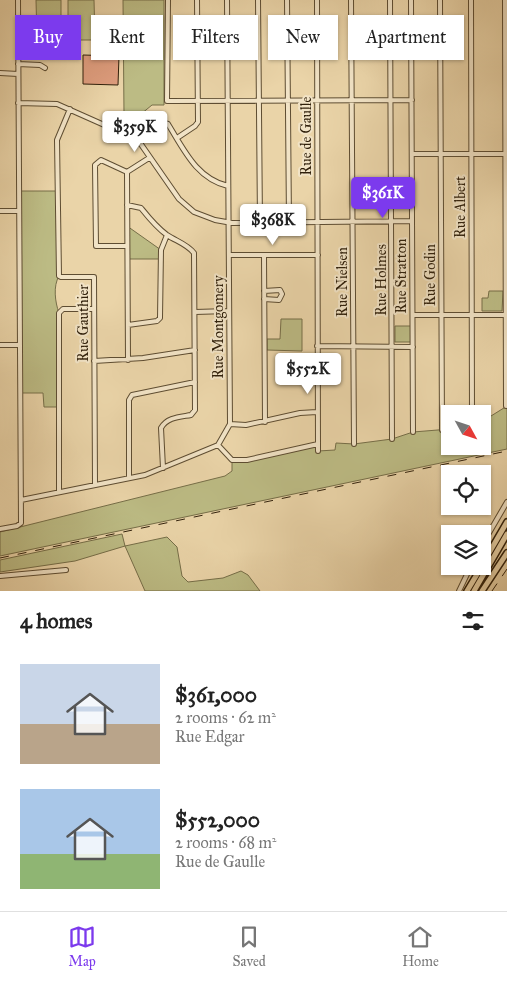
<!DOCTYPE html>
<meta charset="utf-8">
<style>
:root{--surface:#fff;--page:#f6f6f6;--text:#222;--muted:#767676;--line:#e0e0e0;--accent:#7c3aed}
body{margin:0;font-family:"IM FELL Great Primer",serif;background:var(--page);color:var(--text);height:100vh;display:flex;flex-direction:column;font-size:19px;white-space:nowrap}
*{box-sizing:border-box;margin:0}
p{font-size:16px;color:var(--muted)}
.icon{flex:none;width:28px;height:28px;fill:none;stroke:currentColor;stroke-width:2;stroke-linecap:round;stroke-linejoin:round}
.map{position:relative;height:591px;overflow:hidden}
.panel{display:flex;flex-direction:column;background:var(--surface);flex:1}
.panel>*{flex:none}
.guide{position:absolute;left:15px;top:15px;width:478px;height:45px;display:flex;gap:10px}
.needle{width:32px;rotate:130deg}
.buttons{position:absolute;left:441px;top:405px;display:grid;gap:10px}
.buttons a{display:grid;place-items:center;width:50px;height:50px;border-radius:0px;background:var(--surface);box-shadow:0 1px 4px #0004;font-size:25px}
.price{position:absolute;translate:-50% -42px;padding:0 11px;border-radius:5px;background:#fff;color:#222;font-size:16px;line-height:32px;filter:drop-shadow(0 1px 2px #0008)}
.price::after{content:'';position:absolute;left:50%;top:30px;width:15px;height:11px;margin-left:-8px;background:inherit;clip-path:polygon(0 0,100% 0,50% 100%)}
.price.on{background:var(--accent);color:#fff}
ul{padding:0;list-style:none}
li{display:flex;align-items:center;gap:15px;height:125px;padding:0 20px}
li span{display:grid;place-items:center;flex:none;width:140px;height:100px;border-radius:0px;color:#555}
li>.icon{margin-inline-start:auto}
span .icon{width:60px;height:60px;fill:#fffc;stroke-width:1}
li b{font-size:21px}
h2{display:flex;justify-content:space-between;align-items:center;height:60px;padding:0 20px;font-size:21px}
.chip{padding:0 18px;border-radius:0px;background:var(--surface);box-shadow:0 1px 4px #0004;font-size:18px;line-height:45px}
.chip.on{background:var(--accent);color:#fff}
.tab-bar{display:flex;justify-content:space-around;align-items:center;height:70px;border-top:1px solid var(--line);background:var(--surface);font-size:14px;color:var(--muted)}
.tab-bar a{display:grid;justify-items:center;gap:2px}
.tab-bar .on{color:var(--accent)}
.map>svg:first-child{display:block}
.green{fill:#bcbb84;stroke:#766e48}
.building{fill:#de9d7e;stroke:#30200b}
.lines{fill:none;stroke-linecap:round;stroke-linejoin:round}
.minor-casing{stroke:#5e4d32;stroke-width:6}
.highway-casing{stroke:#30200b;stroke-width:8}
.minor{stroke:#f1e3c6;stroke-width:4}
.highway{stroke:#ead4a8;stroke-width:5}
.rail{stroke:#30200b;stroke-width:1;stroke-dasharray:9 9;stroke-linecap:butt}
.labels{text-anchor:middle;stroke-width:4;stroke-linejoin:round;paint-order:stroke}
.street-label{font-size:14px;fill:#30200b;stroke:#f1e3c6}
</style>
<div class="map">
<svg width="507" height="591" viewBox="0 0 507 591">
<rect width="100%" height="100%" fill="#ead4a8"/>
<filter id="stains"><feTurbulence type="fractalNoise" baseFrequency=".004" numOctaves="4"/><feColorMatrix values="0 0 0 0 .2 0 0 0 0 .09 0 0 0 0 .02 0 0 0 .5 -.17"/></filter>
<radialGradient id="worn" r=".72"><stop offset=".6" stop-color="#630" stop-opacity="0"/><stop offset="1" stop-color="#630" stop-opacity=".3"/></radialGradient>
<path class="green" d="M36,0H61V40H37Z
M68,0H94L95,40H68Z
M123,0H164V105H152L135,119L124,115Z
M19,191H58L59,276C53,286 55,302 59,313V407H44L43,393H21Z
M127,226L161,250V259H127Z
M489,291H503L502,311H482V298H488Z
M281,319H302V351L267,350V339H280Z
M395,326H411V342H395Z
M507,406V449L0,556V532L225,476L232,471V460H247L318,444V451L335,450L336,443L354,444L392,439L413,432L450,429V446H482L483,421Z
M122,534L125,546L167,537L177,547L182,576L188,582L223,578L241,571L248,575L260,591H145L125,546L75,561L0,572V560Z"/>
<path class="building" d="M83,55L119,56L118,85L83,84Z"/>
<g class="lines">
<g class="minor-casing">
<path id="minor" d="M168,0L167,101L412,100
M258,0L260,223
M287,0L289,222
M317,0L318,451
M351,0L354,444
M390,0L392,439
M411,0L413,432
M440,0L442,430
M471,0L472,414
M505,0L506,406
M18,64L40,65L45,68
M0,73L18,74
M18,103L57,104L138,140L179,199L194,212L215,220L232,223L412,221
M70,109L57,140L59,276L61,277H94L95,485
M177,138L195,126L198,122L197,0
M138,140L161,122L168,124C184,150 197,179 228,186
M412,154H507
M127,172L128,360
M127,172L101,160L95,165L96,246H127
M127,172L149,158
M127,205L141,208C149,218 156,227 167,235C176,241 187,244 194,253L195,410L191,415C180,417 167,417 161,428L163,468
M0,211H19
M229,255H318
M264,256L265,422
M264,291L280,290L282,294L279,300L264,299
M195,312L228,311
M413,315H507
M128,325L157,321L160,318L161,250L167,235
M0,345H20
M317,346L413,347
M94,361L143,358L195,350
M317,378L298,376L299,368L318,367
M230,424L246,425L300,413L317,412
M218,445L232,460H247L318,444
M129,477V400L132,395L195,382
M59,492V313L63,309H94
M21,500L145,475L218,445L230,424L227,0
M0,529L17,526L21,523L18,0
M482,545L507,502
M0,576L66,570
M459,591L471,566"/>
</g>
<g class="highway-casing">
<path id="highway" d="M482,565L507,522
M467,591L482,566
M474,591L507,534
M482,591L507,553"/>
</g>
<use href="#minor" class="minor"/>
<use href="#highway" class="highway"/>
<path class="rail" d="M0,558L507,451
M492,591L507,569"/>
</g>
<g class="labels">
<g class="street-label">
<text transform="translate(306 136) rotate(-90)" y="5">Rue de Gaulle</text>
<text transform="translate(460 207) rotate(-90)" y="5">Rue Albert</text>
<text transform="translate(430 275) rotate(-90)" y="5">Rue Godin</text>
<text transform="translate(401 276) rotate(-90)" y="5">Rue Stratton</text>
<text transform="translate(381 280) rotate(-90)" y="5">Rue Holmes</text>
<text transform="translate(342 282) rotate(-90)" y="5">Rue Nielsen</text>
<text transform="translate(83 323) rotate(-90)" y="5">Rue Gauthier</text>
<text transform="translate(218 327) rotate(-90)" y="5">Rue Montgomery</text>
</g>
</g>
<rect width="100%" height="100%" filter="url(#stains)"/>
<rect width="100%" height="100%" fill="url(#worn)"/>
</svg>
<div class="buttons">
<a><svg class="needle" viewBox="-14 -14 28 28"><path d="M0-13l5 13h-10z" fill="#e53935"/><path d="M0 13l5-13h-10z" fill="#767676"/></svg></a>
<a><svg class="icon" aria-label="locate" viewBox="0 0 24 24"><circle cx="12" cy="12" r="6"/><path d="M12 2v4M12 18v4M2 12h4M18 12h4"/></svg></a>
<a><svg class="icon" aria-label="layers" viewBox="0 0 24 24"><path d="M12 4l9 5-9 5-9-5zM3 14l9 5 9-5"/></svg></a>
</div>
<b class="price" style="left:135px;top:153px">$359K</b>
<b class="price on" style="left:383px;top:219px">$361K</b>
<b class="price" style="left:273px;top:246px">$368K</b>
<b class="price" style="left:308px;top:395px">$552K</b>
<div class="guide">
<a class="chip on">Buy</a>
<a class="chip">Rent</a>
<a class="chip">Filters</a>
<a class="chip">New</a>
<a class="chip">Apartment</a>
</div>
</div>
<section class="panel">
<h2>4 homes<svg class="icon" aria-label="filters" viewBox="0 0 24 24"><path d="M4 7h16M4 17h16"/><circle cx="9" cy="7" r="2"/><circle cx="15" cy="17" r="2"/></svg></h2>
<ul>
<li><span style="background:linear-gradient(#c9d6e8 60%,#b9a48a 0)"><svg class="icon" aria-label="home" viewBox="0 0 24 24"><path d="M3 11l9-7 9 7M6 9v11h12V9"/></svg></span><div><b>$361,000</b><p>2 rooms · 62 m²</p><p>Rue Edgar</p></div></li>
<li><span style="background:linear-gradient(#a9c7e8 65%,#8fb573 0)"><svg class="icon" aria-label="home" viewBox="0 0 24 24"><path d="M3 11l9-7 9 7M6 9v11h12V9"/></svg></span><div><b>$552,000</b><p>2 rooms · 68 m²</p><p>Rue de Gaulle</p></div></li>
</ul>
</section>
<nav class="tab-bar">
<a class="on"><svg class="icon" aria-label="map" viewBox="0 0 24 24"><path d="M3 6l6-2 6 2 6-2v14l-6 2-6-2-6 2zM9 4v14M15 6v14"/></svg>Map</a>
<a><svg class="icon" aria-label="saved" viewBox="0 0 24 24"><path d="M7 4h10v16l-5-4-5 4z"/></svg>Saved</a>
<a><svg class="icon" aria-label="home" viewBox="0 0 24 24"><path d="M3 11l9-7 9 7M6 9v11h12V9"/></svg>Home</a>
</nav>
